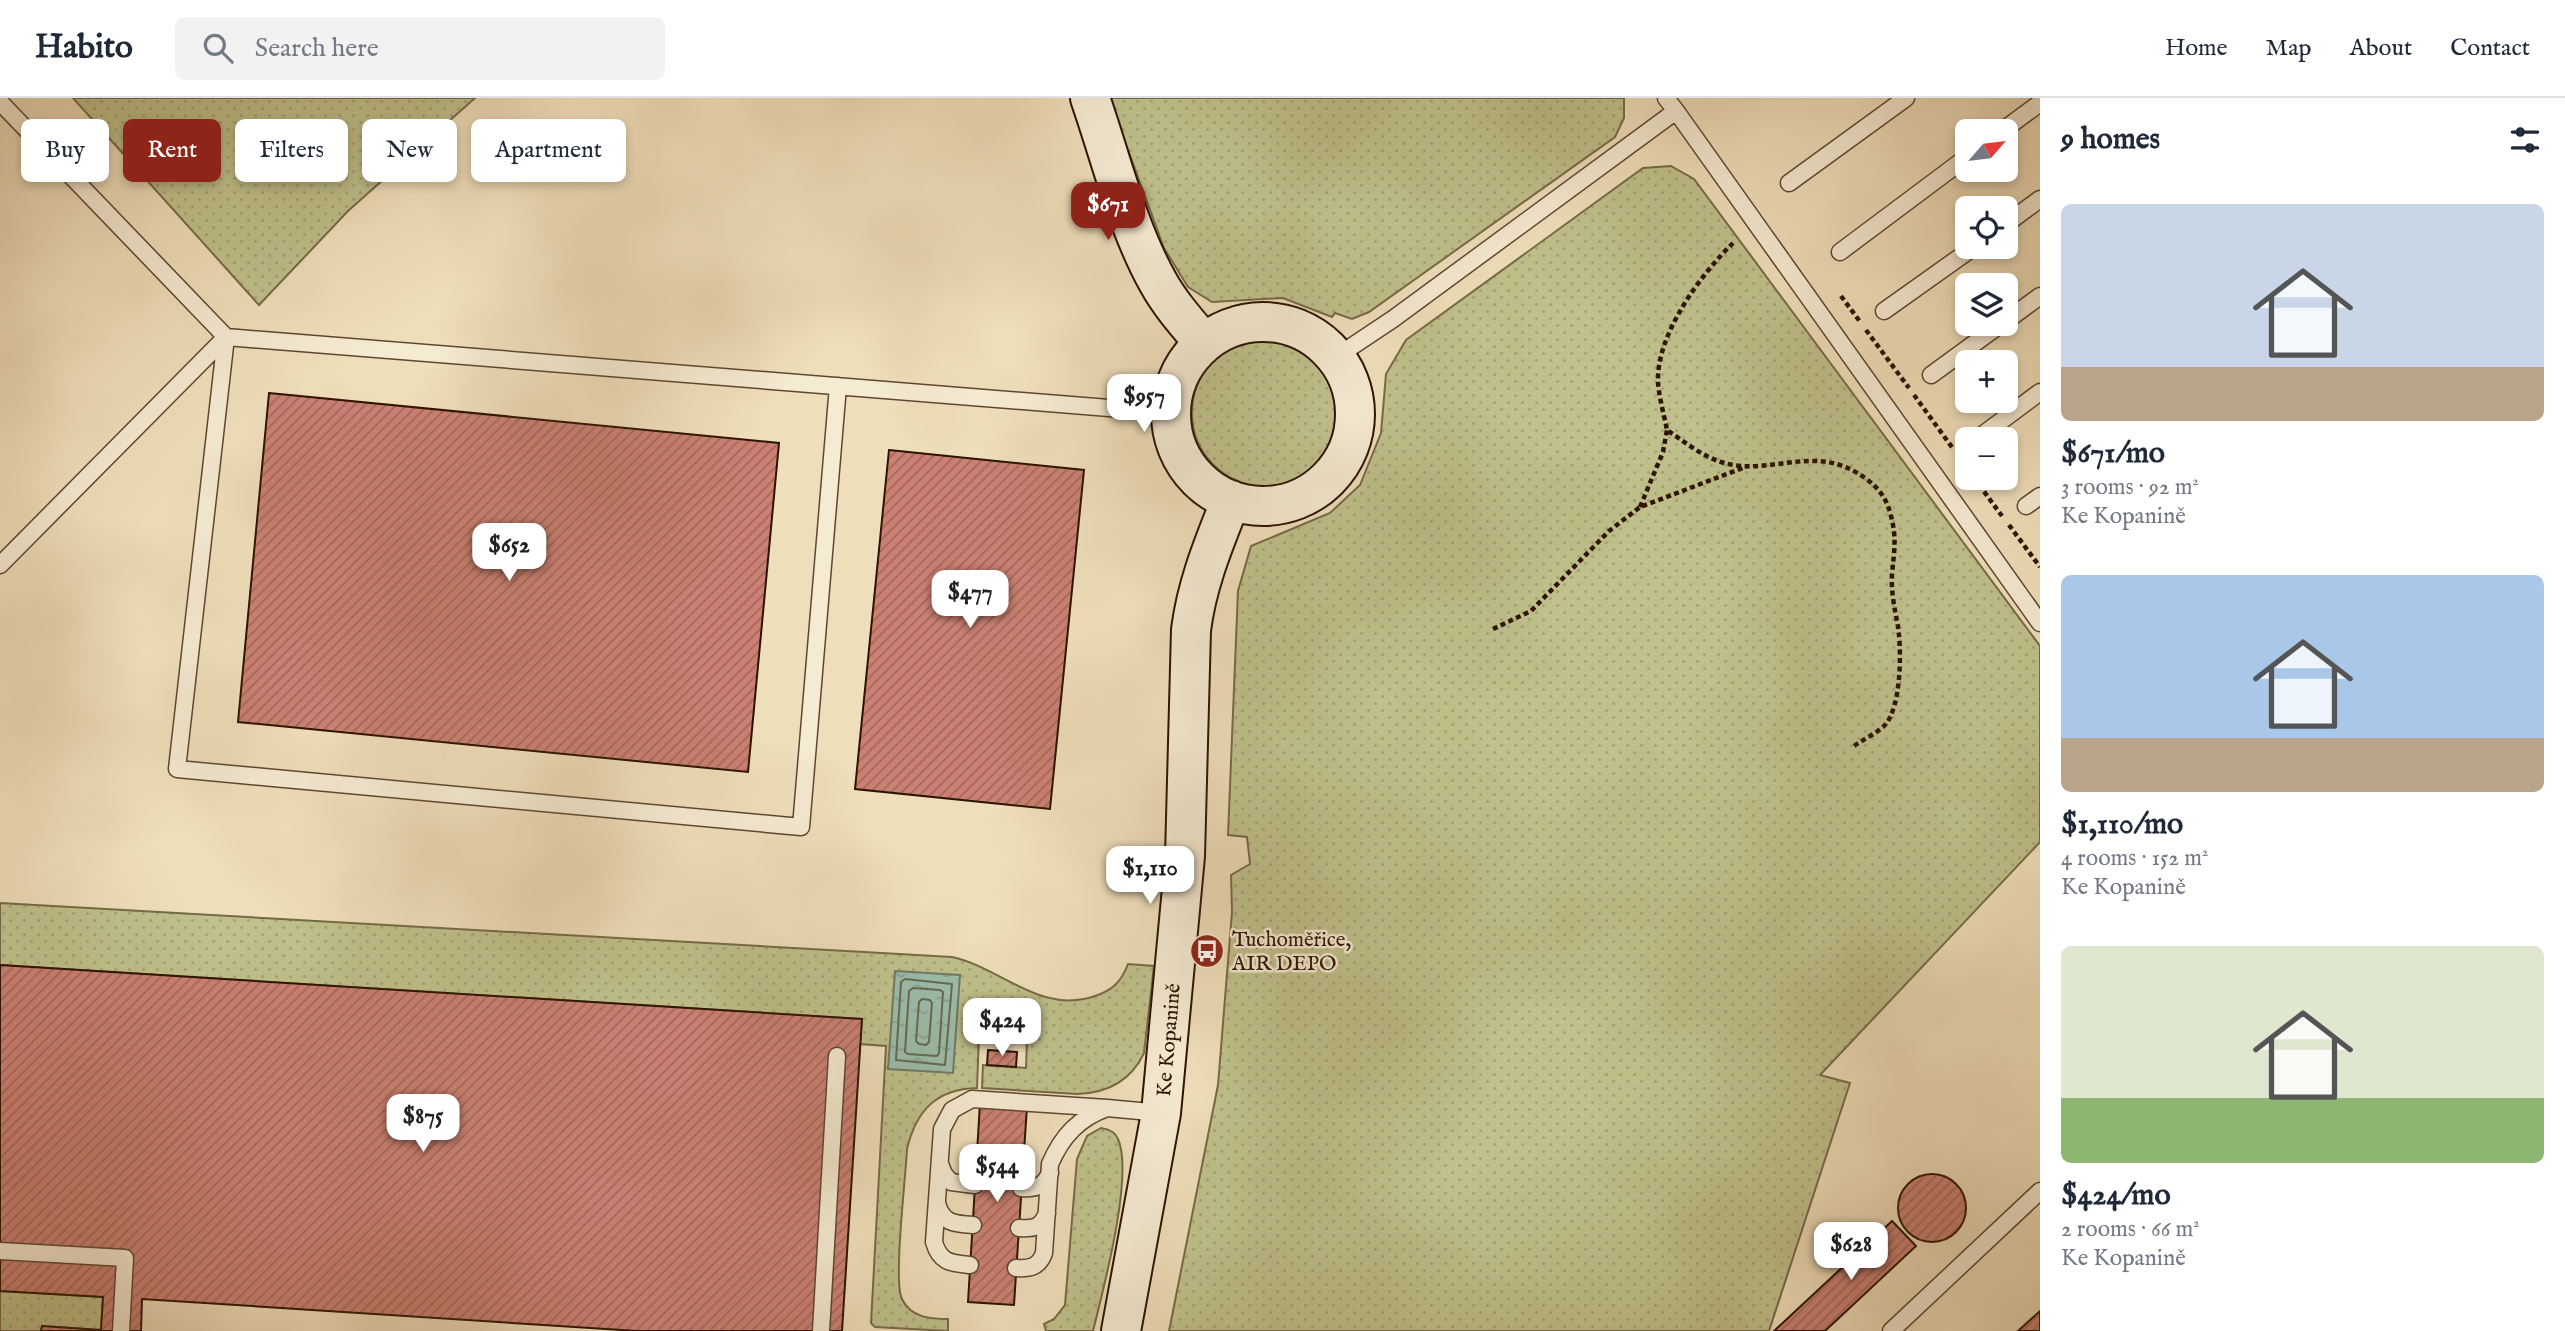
<!DOCTYPE html>
<meta charset="utf-8">
<style>
:root{--surface:#fff;--page:#f2f2f3;--text:#1f2937;--muted:#747a83;--line:#e0e1e3;--accent:#8f2418}
body{margin:0;font-family:"IM FELL English",serif;background:var(--page);color:var(--text);height:100vh;display:flex;flex-direction:column;font-size:26px;white-space:nowrap}
*{box-sizing:border-box;margin:0}
p{font-size:23px;color:var(--muted)}
.icon{flex:none;width:38px;height:38px;fill:none;stroke:currentColor;stroke-width:2;stroke-linecap:round;stroke-linejoin:round}
.map{position:relative;flex:1;overflow:hidden}
.sheet{display:flex;flex-direction:column;background:var(--surface);width:525px}
.sheet>*{flex:none}
.banner{position:absolute;left:21px;top:21px;width:665px;height:63px;display:flex;gap:14px}
.needle{width:46px;rotate:62deg}
.controls{position:absolute;left:1955px;top:21px;display:grid;gap:14px}
.controls a{display:grid;place-items:center;width:63px;height:63px;border-radius:10px;background:var(--surface);box-shadow:0 4px 10px #0003;font-size:35px}
.price{position:absolute;translate:-50% -60px;padding:0 16px;border-radius:14px;background:#fff;color:#222;font-size:23px;line-height:46px;filter:drop-shadow(0 2px 4px #0008)}
.price::after{content:'';position:absolute;left:50%;top:42px;width:21px;height:16px;margin-left:-10px;background:inherit;clip-path:polygon(0 0,100% 0,50% 100%)}
.price.selected{background:var(--accent);color:#fff}
ul{padding:0;list-style:none}
li{display:grid;align-content:center;gap:14px;height:371px;padding:0 21px}
li span{display:grid;place-items:center;height:217px;border-radius:10px;color:#555}
li>.icon{margin-inline-start:auto}
span .icon{width:126px;height:126px;fill:#fffc;stroke-width:1}
li b{font-size:30px}
h2{display:flex;justify-content:space-between;align-items:center;height:84px;padding:0 21px;font-size:30px}
.tag{padding:0 24px;border-radius:10px;background:var(--surface);box-shadow:0 4px 10px #0003;font-size:24px;line-height:63px}
.tag.selected{background:var(--accent);color:#fff}
header{display:flex;align-items:center;gap:42px;box-sizing:border-box;height:98px;padding:0 35px;background:var(--surface);border-bottom:2px solid var(--line)}
header strong{font-size:33px}
nav{display:flex;gap:38px;margin-inline-start:auto;font-size:24px}
.search{width:490px;height:63px;background:var(--page);display:flex;align-items:center;gap:18px;box-sizing:border-box;padding:0 24px;border-radius:10px;color:var(--muted);font-size:26px}
main{display:flex;flex:1;min-height:0}
.map>svg:first-child{display:block}
.grass{fill:url(#grass-dots);stroke:#766a46;stroke-width:2}
.water{fill:url(#water-ripples);stroke:#6f7966;stroke-width:2}
.lines{fill:none;stroke-linecap:round;stroke-linejoin:round}
.shore{stroke:#646855;stroke-width:2}
.building{fill:url(#building-hatch);stroke:#2d1301;stroke-width:2}
.lane-casing{stroke:#5e462f;stroke-width:19}
.secondary-casing{stroke:#2d1301;stroke-width:42}
.path{stroke:#2d1301;stroke-width:4.5;stroke-dasharray:5 3.5;stroke-linecap:butt}
.lane{stroke:#f5ead2;stroke-width:16}
.secondary{stroke:#f5ead2;stroke-width:38}
.labels{text-anchor:middle;stroke-width:5;stroke-linejoin:round;paint-order:stroke}
.poi-label{font-size:21px;fill:#2d1301;stroke:#f5ead2;text-anchor:start}
.street-label{font-size:21px;fill:#2d1301;stroke:#f5ead2}
</style>
<header>
<strong>Habito</strong>
<div class="search"><svg class="icon" aria-label="search" viewBox="0 0 24 24"><circle cx="10" cy="10" r="6"/><path d="M15 15l6 6"/></svg>Search here</div>
<nav><a>Home</a><a>Map</a><a>About</a><a>Contact</a></nav>
</header>
<main>
<div class="map">
<svg width="2040" height="1233" viewBox="0 0 2040 1233">
<defs>
<pattern id="grass-dots" width="8" height="8" patternUnits="userSpaceOnUse" patternTransform="scale(1.75)"><rect width="8" height="8" fill="#bfc08b"/><path d="M2 2h.1M6 6h.1" fill="none" stroke="#a4a476" stroke-width="1.8" stroke-linecap="round"/></pattern>
<pattern id="water-ripples" width="26" height="14" patternUnits="userSpaceOnUse" patternTransform="scale(1.75)"><rect width="26" height="14" fill="#9bbda9"/><path d="M2 4q2-2 4 0t4 0M15 11q2-2 4 0t4 0" fill="none" stroke="#86a290"/></pattern>
<pattern id="building-hatch" width="6" height="6" patternUnits="userSpaceOnUse" patternTransform="scale(1.75)"><rect width="6" height="6" fill="#cb8073"/><path d="M-1 1l2-2M0 6l6-6M5 7l2-2" fill="none" stroke="#a5685c"/></pattern>
</defs>
<rect width="100%" height="100%" fill="#efdeba"/>
<filter id="stains"><feTurbulence type="fractalNoise" baseFrequency=".00286" numOctaves="4"/><feColorMatrix values="0 0 0 0 .2 0 0 0 0 .09 0 0 0 0 .02 0 0 0 .5 -.17"/></filter>
<radialGradient id="worn" r=".72"><stop offset=".6" stop-color="#630" stop-opacity="0"/><stop offset="1" stop-color="#630" stop-opacity=".3"/></radialGradient>
<path class="grass" d="M73,0H475L348,113L259,207Z
M1109,0H1624V20L1615,39L1369,214L1352,221L1335,215L1332,219L1283,200L1212,204L1188,189L1164,150Z
M1671,68L1694,81L2040,548V744L1820,977L1850,985L1769,1233H1169L1218,987L1232,814L1231,777L1250,766L1247,739L1228,737L1238,493L1251,448L1330,415L1360,387L1381,335L1386,276L1406,242L1643,70Z
M1192 315a73 73 0 1 1 146 0a73 73 0 1 1-146 0Z
M0,805L952,859C1002,870 1040,917 1095,898C1113,892 1121,884 1128,866L1154,868L1144,955C1131,983 1108,995 1077,996L982,990L983,967L1026,970L1027,941L979,938L977,990C936,991 916,1013 907,1051C906,1077 893,1184 902,1201C911,1220 931,1221 948,1221V1233L875,1229L871,1225L886,948L860,946L862,921L0,867Z
M1101,1030C1108,1031 1115,1033 1118,1041C1134,1077 1103,1192 1093,1233H1046L1044,1226L1054,1221L1065,1207L1077,1061L1087,1038Z
M0,1193L103,1199L101,1232L42,1228L41,1233H0Z"/>
<path class="water" d="M895,873L960,877L953,975L888,971Z"/>
<g class="lines">
<path class="shore" d="M905,881L952,886L945,967L896,962L901,884Z
M913,890L940,892L943,894L939,955L937,958L908,956L905,954L909,893Z
M922,901L930,902L932,905L929,944L926,947L919,946L916,943L919,904Z"/>
</g>
<path class="building" d="M269,295L779,345L748,674L238,624Z
M889,352L1084,372L1050,711L855,691Z
M0,867L862,921L842,1233H637L142,1201L141,1233H41L42,1228L101,1232L103,1199L0,1193Z
M988,952L1017,954L1016,969L987,967Z
M980,1005L1027,1008L1014,1207L968,1204Z
M1898 1110a34 34 0 1 1 68 0a34 34 0 1 1-68 0Z
M1892,1123L1916,1148L1825,1233H1774Z
M2040,1213V1233H2018Z"/>
<g class="lines">
<g class="lane-casing">
<path id="lane" d="M0,4L226,239L0,467
M1676,13L2040,525
M2002,33L2040,5
M1789,85L1906,0
M2006,126L2040,101
M1840,154L1967,59
M1884,213L1974,149
M2006,223L2040,198
M1336,259L1393,221L1676,13L1666,0
M1931,277L2001,226
M838,288L801,729L177,671L226,239L1171,315
M1977,341L2040,294
M2026,408L2040,398
M1107,1010L1161,1015
M940,1066L944,1076L951,1084L975,1087
M1021,1090C1036,1091 1043,1089 1050,1075
M937,1105C942,1125 954,1126 973,1127
M1019,1130C1033,1131 1041,1130 1047,1115
M0,1153L125,1160L121,1233
M970,1167C951,1165 940,1165 934,1144L942,1031L952,1012L972,1001L1107,1010C1079,1020 1062,1038 1050,1066L1044,1155C1039,1169 1030,1171 1016,1170
M821,1233L837,958
M1891,1233L2040,1093"/>
</g>
<g class="secondary-casing">
<path id="secondary" d="M1090,0C1111,60 1127,129 1158,184C1170,206 1187,225 1204,245
M1171 316a92 92 0 1 1 184 0a92 92 0 1 1-184 0Z
M1121,1233L1161,1015L1185,758L1191,532C1197,485 1214,445 1231,402"/>
</g>
<path class="path" d="M1733,145C1701,176 1656,237 1658,284C1659,300 1664,316 1667,332C1683,343 1702,358 1721,364C1771,380 1814,343 1865,380C1879,390 1887,401 1891,418C1897,441 1894,454 1892,476C1891,492 1894,508 1897,523C1902,547 1902,608 1885,627C1877,635 1864,641 1854,648
M1841,198L1861,225
M1866,232L1909,290
M1914,297L1954,352
M1974,380L2002,418
M1640,409L1663,354L1667,332
M2009,427L2040,469
M1493,531L1531,513L1609,433L1640,409L1748,368"/>
<use href="#lane" class="lane"/>
<use href="#secondary" class="secondary"/>
</g>
<defs>
<g id="bus-disc" transform="scale(1.75)"><circle r="9.5" fill="#8f2418" stroke="#f5ead2"/><path d="M-5-6H5V4H4V6H2V4H-2V6H-4V4H-5ZM-3.5-4V0h7V-4ZM-3.5 1.2v1.5H-2V1.2ZM2 1.2v1.5H3.5V1.2Z" fill="#fff"/></g>
</defs>
<g fill-rule="evenodd">
<use href="#bus-disc" x="1207" y="853"/>
</g>
<g class="labels">
<g class="poi-label">
<text x="1232" y="848">Tuchoměřice,<tspan x="1232" dy="24">AIR DEPO</tspan></text>
</g>
<g class="street-label">
<text transform="translate(1168 942) rotate(-85)" y="7">Ke Kopanině</text>
</g>
</g>
<rect width="100%" height="100%" filter="url(#stains)"/>
<rect width="100%" height="100%" fill="url(#worn)"/>
</svg>
<div class="controls">
<a><svg class="needle" viewBox="-14 -14 28 28"><path d="M0-13l5 13h-10z" fill="#e53935"/><path d="M0 13l5-13h-10z" fill="#747a83"/></svg></a>
<a><svg class="icon" aria-label="locate" viewBox="0 0 24 24"><circle cx="12" cy="12" r="6"/><path d="M12 2v4M12 18v4M2 12h4M18 12h4"/></svg></a>
<a><svg class="icon" aria-label="layers" viewBox="0 0 24 24"><path d="M12 4l9 5-9 5-9-5zM3 14l9 5 9-5"/></svg></a>
<a>+</a>
<a>−</a>
</div>
<b class="price selected" style="left:1108px;top:144px">$671</b>
<b class="price" style="left:1144px;top:336px">$957</b>
<b class="price" style="left:509px;top:485px">$652</b>
<b class="price" style="left:970px;top:532px">$477</b>
<b class="price" style="left:1150px;top:808px">$1,110</b>
<b class="price" style="left:1002px;top:960px">$424</b>
<b class="price" style="left:423px;top:1056px">$875</b>
<b class="price" style="left:997px;top:1106px">$544</b>
<b class="price" style="left:1851px;top:1184px">$628</b>
<div class="banner">
<a class="tag">Buy</a>
<a class="tag selected">Rent</a>
<a class="tag">Filters</a>
<a class="tag">New</a>
<a class="tag">Apartment</a>
</div>
</div>
<section class="sheet">
<h2>9 homes<svg class="icon" aria-label="filters" viewBox="0 0 24 24"><path d="M4 7h16M4 17h16"/><circle cx="9" cy="7" r="2"/><circle cx="15" cy="17" r="2"/></svg></h2>
<ul>
<li><span style="background:linear-gradient(#c9d6e8 75%,#b9a48a 0)"><svg class="icon" aria-label="home" viewBox="0 0 24 24"><path d="M3 11l9-7 9 7M6 9v11h12V9"/></svg></span><div><b>$671/mo</b><p>3 rooms · 92 m²</p><p>Ke Kopanině</p></div></li>
<li><span style="background:linear-gradient(#a9c7e8 75%,#b9a48a 0)"><svg class="icon" aria-label="home" viewBox="0 0 24 24"><path d="M3 11l9-7 9 7M6 9v11h12V9"/></svg></span><div><b>$1,110/mo</b><p>4 rooms · 152 m²</p><p>Ke Kopanině</p></div></li>
<li><span style="background:linear-gradient(#dfe7d0 70%,#8fb573 0)"><svg class="icon" aria-label="home" viewBox="0 0 24 24"><path d="M3 11l9-7 9 7M6 9v11h12V9"/></svg></span><div><b>$424/mo</b><p>2 rooms · 66 m²</p><p>Ke Kopanině</p></div></li>
</ul>
</section>
</main>
